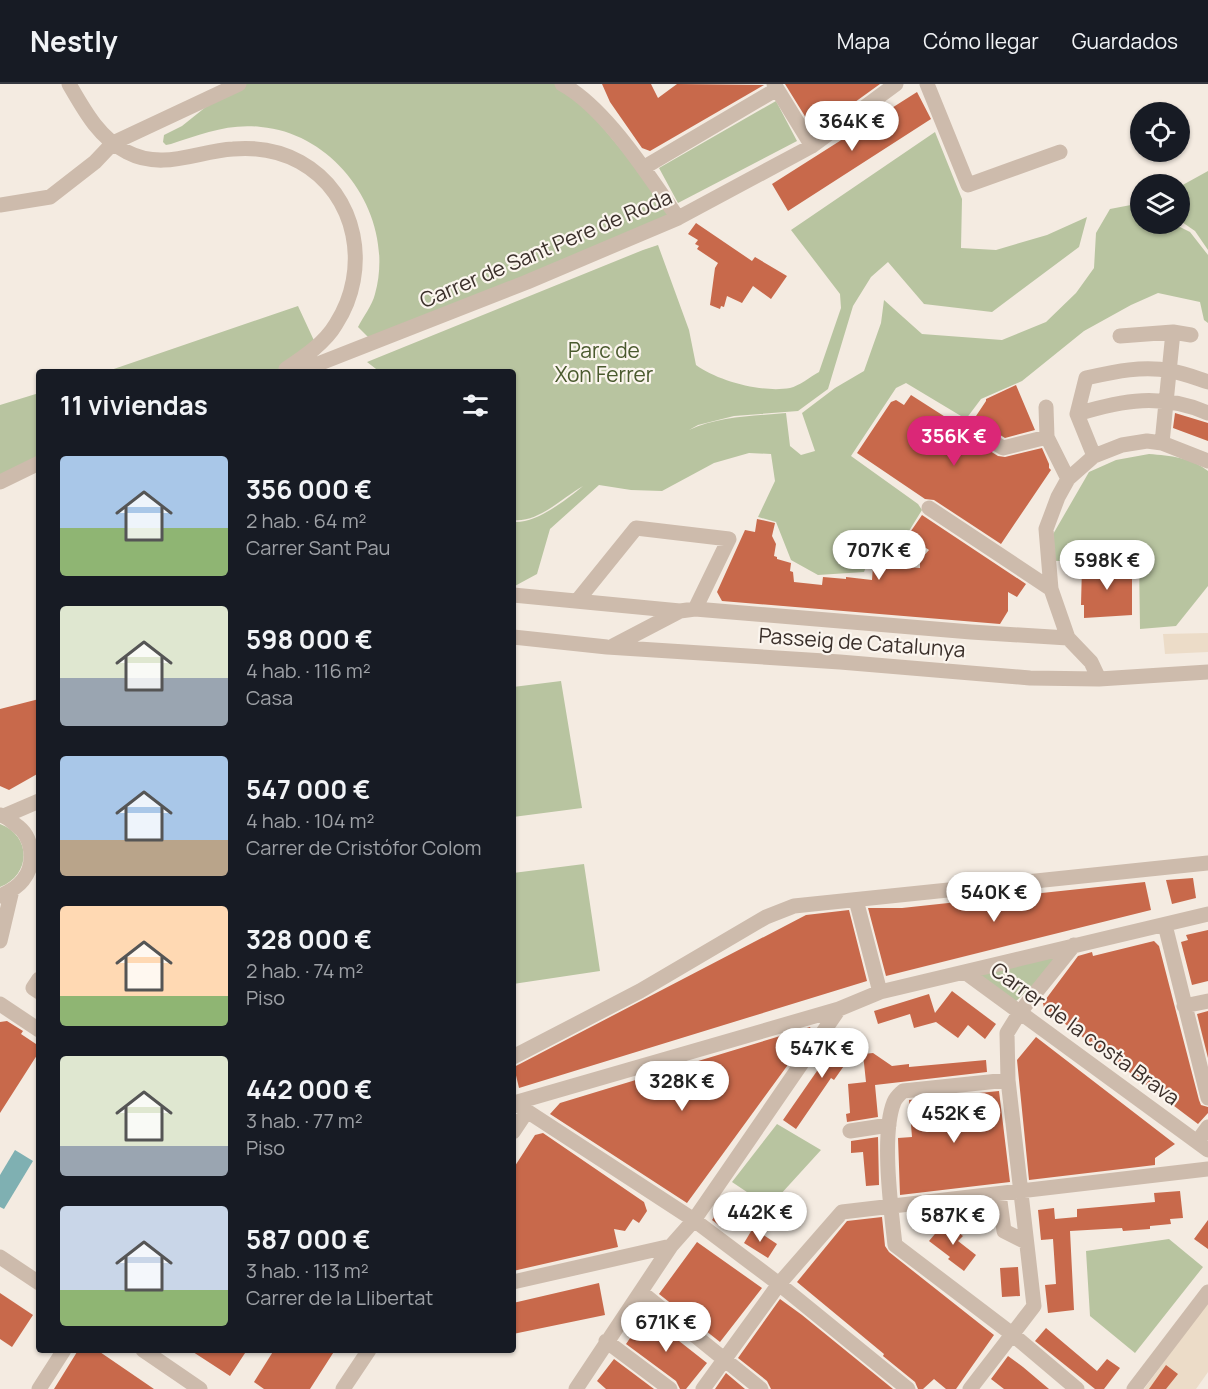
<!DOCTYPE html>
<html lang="es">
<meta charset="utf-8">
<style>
:root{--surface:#171b24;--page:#242831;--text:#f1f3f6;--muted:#9ea1a6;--line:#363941;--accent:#db2777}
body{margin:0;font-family:Manrope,sans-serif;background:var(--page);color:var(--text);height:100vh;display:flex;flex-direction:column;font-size:22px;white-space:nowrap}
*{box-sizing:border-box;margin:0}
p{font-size:20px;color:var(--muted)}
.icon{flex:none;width:33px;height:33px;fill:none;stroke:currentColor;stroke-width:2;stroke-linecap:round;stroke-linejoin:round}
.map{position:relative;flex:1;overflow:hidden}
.sheet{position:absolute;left:36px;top:285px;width:480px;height:984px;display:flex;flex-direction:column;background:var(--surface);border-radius:6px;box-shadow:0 2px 4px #0004}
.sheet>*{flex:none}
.tools{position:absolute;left:1130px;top:18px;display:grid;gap:12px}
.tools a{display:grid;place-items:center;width:60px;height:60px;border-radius:50%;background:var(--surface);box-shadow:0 2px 4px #0004;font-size:30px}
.price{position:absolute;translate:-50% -51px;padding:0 14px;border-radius:21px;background:#fff;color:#222;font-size:20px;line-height:39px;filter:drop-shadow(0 2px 3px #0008)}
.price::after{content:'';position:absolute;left:50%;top:36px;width:18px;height:14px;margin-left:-9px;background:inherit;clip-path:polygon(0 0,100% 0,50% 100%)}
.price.on{background:var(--accent);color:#fff}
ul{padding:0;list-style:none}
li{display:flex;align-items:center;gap:18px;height:150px;padding:0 24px}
li span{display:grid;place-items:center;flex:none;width:168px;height:120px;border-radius:6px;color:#555}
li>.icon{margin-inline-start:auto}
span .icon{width:72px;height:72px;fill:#fffc;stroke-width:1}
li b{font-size:26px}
h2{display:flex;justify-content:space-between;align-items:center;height:72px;padding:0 24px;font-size:26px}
header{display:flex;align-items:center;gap:36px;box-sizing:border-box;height:84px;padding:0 30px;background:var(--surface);border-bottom:2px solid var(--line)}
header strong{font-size:28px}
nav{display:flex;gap:33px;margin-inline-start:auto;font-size:21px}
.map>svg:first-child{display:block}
.green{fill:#b8c4a0}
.plaza{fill:#ecdcc8}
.water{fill:#7fb0b2}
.building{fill:#c8694b}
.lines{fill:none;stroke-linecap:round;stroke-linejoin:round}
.minor{stroke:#cdbbac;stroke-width:15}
.labels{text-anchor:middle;stroke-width:4.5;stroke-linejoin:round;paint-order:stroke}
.street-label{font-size:21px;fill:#3b302b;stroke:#fbf5ee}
.park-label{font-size:21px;fill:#4a5a2e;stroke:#fbf5ee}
</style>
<header>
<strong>Nestly</strong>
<nav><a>Mapa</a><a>Cómo llegar</a><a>Guardados</a></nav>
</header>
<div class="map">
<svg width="1208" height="1305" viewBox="0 0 1208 1305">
<rect width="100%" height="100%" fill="#f4ebe1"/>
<path class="green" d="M240,0H561L570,4L678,134L374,259L358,243C363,233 372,222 375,210C396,135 339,50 261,43C229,39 201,50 171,60L166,61L163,58L164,51L182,42L232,2Z
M776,17L797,57L678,119L659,84Z
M935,48L962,115L961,164L996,166L1047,151L1087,133L1079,163L992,228L924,220L888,178L871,193L853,222L828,305L798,327L734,332L698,341L689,346C719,332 753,332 786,329L790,362L801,371L815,367L802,329L835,304L864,287L881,239L884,216L922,250L1002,256L1046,238L1076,209L1094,184L1096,149L1110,125L1136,120L1140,122V140H1174L1190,148L1208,171V239L1204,236L1200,218L1158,209L1131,221L1084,247L1022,297L981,315L966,335L906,299L896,304L851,372L918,420L922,426L909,447L916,464L908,472L876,457L864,488L818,491L791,476L776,438L758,433L775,397L771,370L749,369L714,379L662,407L631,406L599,401L550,445L537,490L513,503V438C536,440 566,416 583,402C563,413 539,439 513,436V288H380L367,278L643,166L658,161L689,246L696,281C718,297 762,309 790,304C799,302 810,293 819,288L841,224L840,210L791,146Z
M1208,87V166L1195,147L1179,136V103Z
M298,222L317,263L285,288H105Z
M39,309V379L0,398V321Z
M1149,370C1171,372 1190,373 1208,387V502L1176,542L1140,545L1139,476L1053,477L1052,452L1089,388L1116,376Z
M561,597L582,724L513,733V603Z
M0,740C32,752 31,791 0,803Z
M584,780L600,887L513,900V789Z
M1067,868L1011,922L971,890Z
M777,1040L821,1066L769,1123L732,1098Z
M1169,1155L1203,1183L1135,1269L1090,1232L1086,1167Z"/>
<path class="plaza" d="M1208,549V568L1165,570L1163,550Z
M1208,1218V1288L1196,1305H1144Z"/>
<path class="water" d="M15,1066L33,1077L4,1125L0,1123V1091Z"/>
<path class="building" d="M602,0H651L658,14L677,0L764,1L650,67L642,64L610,18Z
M785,0H880L819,44L811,42Z
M917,8L931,35L788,127L772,100Z
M696,139L752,177L755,173L787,192L771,215L753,202L742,219L727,212L724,223L721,222L720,225L710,221L715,184L718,179L697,165L699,162L695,160L698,156L688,150Z
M1016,301L1035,346L1005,354L974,335L986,317V315Z
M911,311L961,343L966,352L998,372L1005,373L1042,364L1049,380V384L1051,386L1001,460L934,416L925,415L857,369L891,318L896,316L904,321Z
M1175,329L1208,339V357L1173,344Z
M922,431L1026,500L1017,513L1008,508V527L1000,540L722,517L717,508L745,446L755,448L757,435L775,439L772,452L776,460L774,472L777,473V475L791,479L790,487L793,488L794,498L822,501L823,493L846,495V493L872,496L874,467L892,468L891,482L920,484V476L929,466L917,458L921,454L911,447Z
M1082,482H1132V531L1084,534V521H1081Z
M39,615V689L9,706L0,702V625Z
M1193,794L1196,814L1172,820L1166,796Z
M1145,798L1151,826L886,892L868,824H902Z
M849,826L867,897L519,1004L514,983L806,831Z
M1208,846V897L1192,901L1181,858L1188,856L1186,851Z
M1154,857L1159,862L1199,1016L1201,1021L1208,1023V1029L1198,1040L1044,924L1043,919L1078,872L1092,868L1093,872Z
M952,907L996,940L985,955L968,941L958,954L936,938L914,944L910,930L878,940L874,927L929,910L935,929Z
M1208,927V974L1197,930Z
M7,937L23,947L21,950L39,962V968L0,1029V938Z
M810,943L812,947L806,956L687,1119L550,1030L560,1019Z
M844,948L860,959L834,996L831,994L796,1045L783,1036Z
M1036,953L1175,1060L1155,1074V1081L1029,1096L1017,976Z
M873,969L892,982L909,980V983L986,976L987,988L875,1001L878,1033L847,1038L846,1030L850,1029L848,1000L866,998L863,970Z
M999,1007L1010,1098L900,1111L898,1054L912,1053L909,1016Z
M543,1049L644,1118L647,1127L639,1139L633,1135L625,1147L614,1145L618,1163L513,1187V1085L535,1051Z
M878,1053L879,1101L866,1102L863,1068L851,1069V1057Z
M1180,1107L1183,1134L1170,1135L1171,1140L1150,1142V1145L1136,1146L1123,1147L1122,1144L1070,1147L1074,1226L1048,1229L1045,1201L1056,1200L1053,1155L1041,1156L1038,1126L1054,1124L1055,1135L1077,1133V1125L1155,1118L1154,1109Z
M728,1114L740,1123L724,1145L712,1136Z
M882,1133L885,1162L889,1168L994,1251L956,1305H946L934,1295L923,1305H918L915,1298L883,1272L884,1270L797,1198L847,1137Z
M1208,1136V1165L1194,1155Z
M945,1138L963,1152L958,1157L976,1171L964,1187L948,1175L950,1173L929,1157Z
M753,1144L777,1160L768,1174L744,1159Z
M697,1158L762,1204L720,1258L659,1210Z
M1018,1183L1020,1212L1002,1213L1000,1184Z
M599,1199L605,1231L513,1250V1219Z
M0,1209L33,1231L12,1263L0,1255Z
M780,1215L802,1231L893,1305H771L767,1297L738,1274Z
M646,1231L707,1279L686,1305H680L676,1297L626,1260Z
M1046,1244L1097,1287L1107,1275L1120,1284L1104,1305H1095L1035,1257Z
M85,1266H97L154,1305H54L77,1268Z
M190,1266H247L230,1292Z
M274,1266H335L310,1305H264L254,1298Z
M1008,1272L1023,1283L1049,1305H1004L991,1295Z
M614,1275L654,1305H606L597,1297Z
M1166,1281L1178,1290L1166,1305H1149Z
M726,1289L745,1305H715Z"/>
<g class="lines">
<path class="minor" d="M69,0C84,26 99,54 127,68C163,87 197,67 233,65C256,63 280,67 300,78C358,110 371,186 336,240C325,259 304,273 286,285
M562,0C606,24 649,92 678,134
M774,0L812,62
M927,0L968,101L1060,68
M643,84L777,5
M0,121L50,113L95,78L113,59L239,0
M1120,252L1173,248L1191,251
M289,288L318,280L527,198L678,134L812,62L896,0
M1046,323L1047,353L1068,395
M1077,330C1123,316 1161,309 1208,329
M971,344L1003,364L1047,353
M1162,359L1173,248
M1094,372L1077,330L1086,294C1113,288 1143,281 1171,287C1184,289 1196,294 1208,298
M0,398L39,379
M929,424L1051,505
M513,511L680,527L695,525L971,548L1068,554
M577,517L636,444L729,455L695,525
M513,553L607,563L840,578L1030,594L1099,595L1208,588
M613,562L680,527
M1099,595L1091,578L1068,554L1051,505L1046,445L1058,413L1068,395L1094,372L1122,361L1147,357L1162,359L1208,377
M0,731C7,732 11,737 16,741C33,752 36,780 23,796C17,804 9,808 0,812
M4,732L39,717
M856,816L880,908
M1165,841L1208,1014
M0,857L12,806
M966,889L1208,1066
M39,895L33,904L39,908
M0,920L39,946
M1184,922L1208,917
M513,973L640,907L766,833L794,822L1208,779
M1008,996L903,1007C900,1010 896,1013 894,1018C881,1050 891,1125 895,1161L1012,1250L1077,1305
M513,1018L694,1136L779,1200L908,1305
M514,1019L839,925L880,908L1208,830
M850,1047L889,1041
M513,1048L527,1027
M1197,1058L1208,1043
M999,1110L1004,1147L1026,1158
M0,1173L39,1199
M513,1198L671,1162
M641,1208L761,1305
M606,1257L670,1305
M143,1266L200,1305
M39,1305L64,1266
M343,1305L369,1266
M576,1305L671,1162L694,1136L839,925
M703,1305L779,1200L842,1128L1208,1085
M970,1305L1034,1222L1008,996L1007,949L1020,928L1074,861
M1134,1305L1208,1208"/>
</g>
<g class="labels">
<g class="street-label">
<text transform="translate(546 165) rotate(-23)" y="7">Carrer de Sant Pere de Roda</text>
<text transform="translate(862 559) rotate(4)" y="7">Passeig de Catalunya</text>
<text transform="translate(1085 950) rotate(36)" y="7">Carrer de la costa Brava</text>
</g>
<g class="park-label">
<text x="604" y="274">Parc de<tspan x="604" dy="24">Xon Ferrer</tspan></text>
</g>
</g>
</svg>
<div class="tools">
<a><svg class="icon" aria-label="locate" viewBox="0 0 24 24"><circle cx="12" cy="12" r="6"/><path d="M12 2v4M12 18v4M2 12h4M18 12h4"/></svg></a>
<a><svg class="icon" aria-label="layers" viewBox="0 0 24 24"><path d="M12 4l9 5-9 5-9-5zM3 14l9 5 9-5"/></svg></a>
</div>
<b class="price" style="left:852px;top:68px">364K €</b>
<b class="price on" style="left:954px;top:383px">356K €</b>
<b class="price" style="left:879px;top:497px">707K €</b>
<b class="price" style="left:1107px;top:507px">598K €</b>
<b class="price" style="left:994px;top:839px">540K €</b>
<b class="price" style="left:822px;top:995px">547K €</b>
<b class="price" style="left:682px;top:1028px">328K €</b>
<b class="price" style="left:954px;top:1060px">452K €</b>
<b class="price" style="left:760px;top:1159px">442K €</b>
<b class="price" style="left:953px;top:1162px">587K €</b>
<b class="price" style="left:666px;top:1269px">671K €</b>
<section class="sheet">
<h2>11 viviendas<svg class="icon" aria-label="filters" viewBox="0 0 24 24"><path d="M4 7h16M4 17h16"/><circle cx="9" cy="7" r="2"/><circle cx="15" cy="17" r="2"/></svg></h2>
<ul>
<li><span style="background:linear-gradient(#a9c7e8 60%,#8fb573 0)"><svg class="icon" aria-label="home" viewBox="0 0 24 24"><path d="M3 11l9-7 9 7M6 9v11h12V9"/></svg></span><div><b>356 000 €</b><p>2 hab. · 64 m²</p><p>Carrer Sant Pau</p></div></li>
<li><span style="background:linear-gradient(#dfe7d0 60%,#9aa5b1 0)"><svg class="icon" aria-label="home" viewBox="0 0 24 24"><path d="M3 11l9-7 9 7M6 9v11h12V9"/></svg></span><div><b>598 000 €</b><p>4 hab. · 116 m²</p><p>Casa</p></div></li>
<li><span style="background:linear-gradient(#a9c7e8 70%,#b9a48a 0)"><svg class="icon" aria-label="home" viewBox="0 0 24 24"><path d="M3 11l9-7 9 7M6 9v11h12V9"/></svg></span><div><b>547 000 €</b><p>4 hab. · 104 m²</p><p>Carrer de Cristófor Colom</p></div></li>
<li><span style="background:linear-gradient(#ffd9b3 75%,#8fb573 0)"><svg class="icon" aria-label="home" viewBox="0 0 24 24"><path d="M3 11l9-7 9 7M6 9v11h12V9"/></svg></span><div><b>328 000 €</b><p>2 hab. · 74 m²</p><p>Piso</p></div></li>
<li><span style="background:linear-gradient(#dfe7d0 75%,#9aa5b1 0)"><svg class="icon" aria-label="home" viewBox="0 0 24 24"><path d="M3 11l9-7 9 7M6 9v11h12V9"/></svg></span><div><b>442 000 €</b><p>3 hab. · 77 m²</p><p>Piso</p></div></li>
<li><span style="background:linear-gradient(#c9d6e8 70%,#8fb573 0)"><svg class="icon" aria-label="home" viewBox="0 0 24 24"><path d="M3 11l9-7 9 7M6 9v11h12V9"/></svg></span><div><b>587 000 €</b><p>3 hab. · 113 m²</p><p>Carrer de la Llibertat</p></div></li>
</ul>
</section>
</div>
